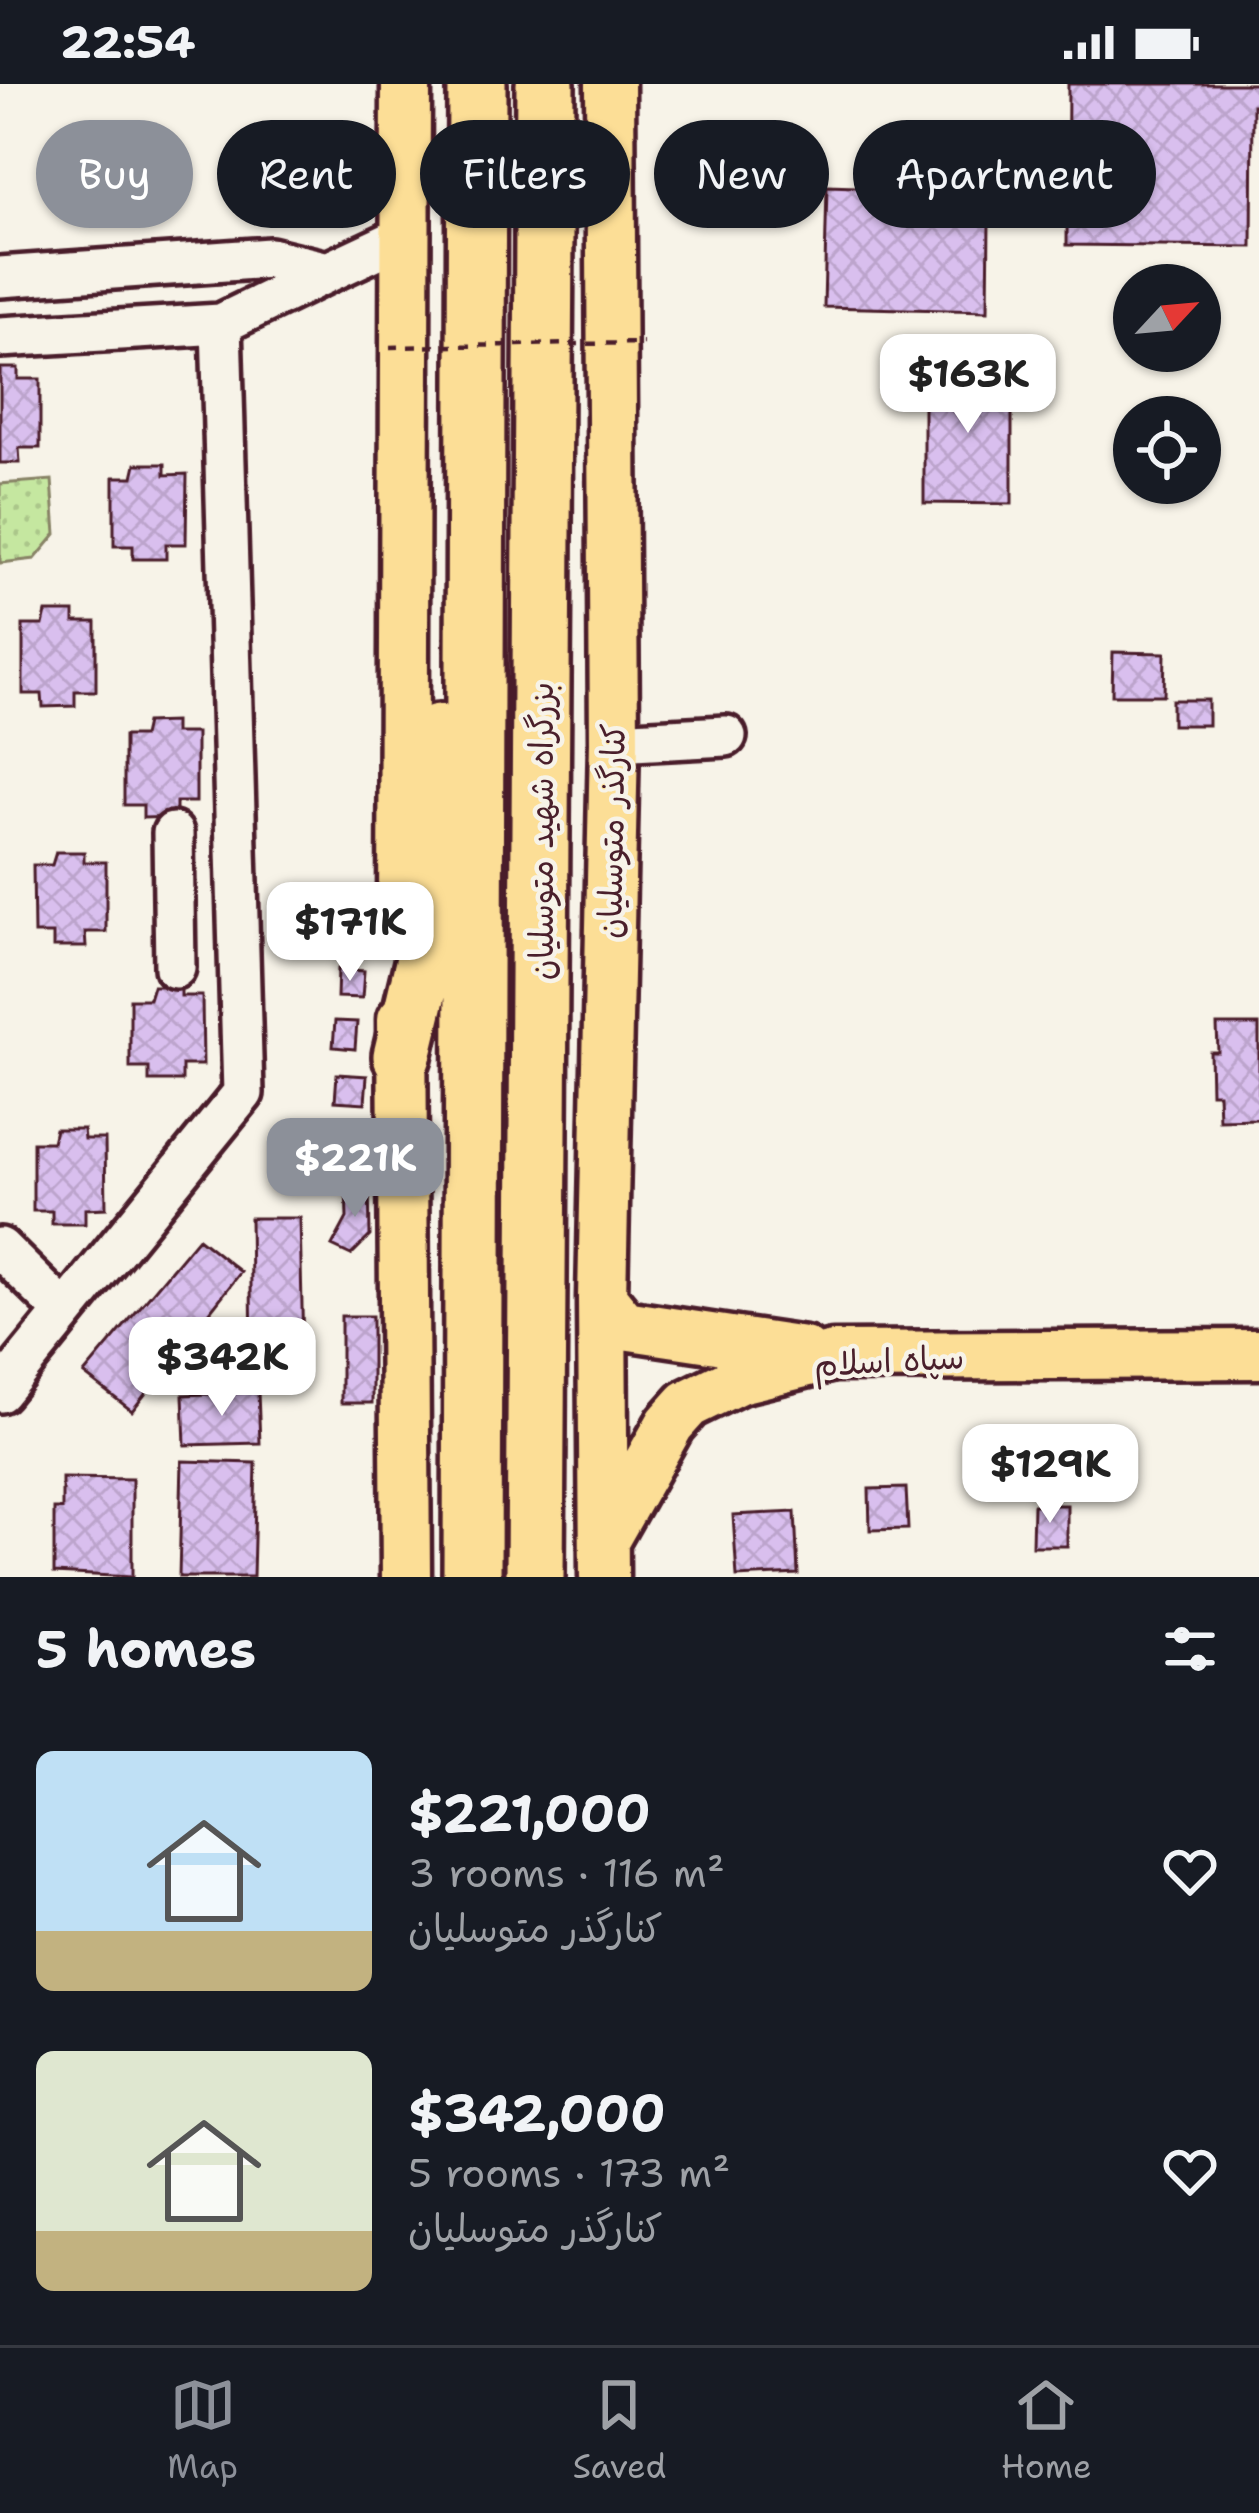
<!DOCTYPE html>
<meta charset="utf-8">
<style>
:root{--surface:#171b24;--page:#20242c;--text:#f1f3f6;--muted:#9ea1a6;--line:#363941;--accent:#8c9099}
body{margin:0;font-family:"Shantell Sans","Playpen Sans Arabic",sans-serif;background:var(--page);color:var(--text);height:100vh;display:flex;flex-direction:column;font-size:45px;white-space:nowrap}
*{box-sizing:border-box;margin:0}
p{font-size:39px;color:var(--muted)}
.icon{flex:none;width:66px;height:66px;fill:none;stroke:currentColor;stroke-width:2;stroke-linecap:round;stroke-linejoin:round}
.map{position:relative;height:1493px;overflow:hidden}
.panel{display:flex;flex-direction:column;background:var(--surface);flex:1}
.panel>*{flex:none}
.guide{position:absolute;left:36px;top:36px;width:1188px;height:108px;display:flex;gap:24px}
.needle{width:78px;rotate:64deg}
.fabs{position:absolute;left:1113px;top:180px;display:grid;gap:24px}
.fabs a{display:grid;place-items:center;width:108px;height:108px;border-radius:50%;background:var(--surface);box-shadow:0 3px 9px #0004;font-size:60px}
.price{position:absolute;translate:-50% -102px;padding:0 27px;border-radius:24px;background:#fff;color:#222;font-size:39px;line-height:78px;filter:drop-shadow(0 3px 6px #0008)}
.price::after{content:'';position:absolute;left:50%;top:72px;width:36px;height:27px;margin-left:-18px;background:inherit;clip-path:polygon(0 0,100% 0,50% 100%)}
.price.on{background:var(--accent);color:#fff}
ul{padding:0;list-style:none}
li{display:flex;align-items:center;gap:36px;height:300px;padding:0 36px}
li span{display:grid;place-items:center;flex:none;width:336px;height:240px;border-radius:18px;color:#555}
li>.icon{margin-inline-start:auto}
span .icon{width:144px;height:144px;fill:#fffc;stroke-width:1}
li b{font-size:51px}
h2{display:flex;justify-content:space-between;align-items:center;height:144px;padding:0 36px;font-size:51px}
.chip{padding:0 42px;border-radius:54px;background:var(--surface);box-shadow:0 3px 9px #0004;font-size:42px;line-height:108px}
.chip.on{background:var(--accent);color:#fff}
.status{display:flex;justify-content:space-between;align-items:center;height:84px;padding:0 60px;background:var(--surface);direction:ltr}
.status svg{height:33px;fill:currentColor}
.tabs{display:flex;justify-content:space-around;align-items:center;height:168px;border-top:3px solid var(--line);background:var(--surface);font-size:33px;color:var(--muted)}
.tabs a{display:grid;justify-items:center;gap:6px}
.tabs .on{color:var(--accent)}
.map>svg:first-child{display:block}
.grass{fill:url(#grass-dots);stroke:#888366;stroke-width:3}
.building{fill:url(#building-cross-hatch);stroke:#4a1f2b;stroke-width:3}
.lines{fill:none;stroke-linecap:round;stroke-linejoin:round}
.minor-casing{stroke:#4a1f2b;stroke-width:48}
.major-casing{stroke:#4a1f2b;stroke-width:57}
.highway-casing{stroke:#4a1f2b;stroke-width:66}
.minor{stroke:#f7f3e8;stroke-width:39}
.major{stroke:#fcde96;stroke-width:48}
.highway{stroke:#fcde96;stroke-width:57}
.path-bridge{stroke:#4a1f2b;stroke-width:4.5;stroke-dasharray:9 9;stroke-linecap:butt}
.labels{text-anchor:middle;stroke-width:9;stroke-linejoin:round;paint-order:stroke}
.street-label{font-size:33px;fill:#4a1f2b;stroke:#f7f3e8}
</style>
<div class="status"><b>22:54</b><svg viewBox="0 0 49 12"><path d="M0 12V9h3v3zM5 12V6h3v6zM10 12V3h3v9zM15 12V0h3v12zM26 1h20v11H26zM47 4h2v5h-2z"/></svg></div>
<div class="map">
<svg width="1259" height="1493" viewBox="0 0 1259 1493">
<defs>
<pattern id="grass-dots" width="8" height="8" patternUnits="userSpaceOnUse" patternTransform="scale(3)"><rect width="8" height="8" fill="#c5e7a0"/><path d="M2 2h.1M6 6h.1" fill="none" stroke="#abc68a" stroke-width="1.8" stroke-linecap="round"/></pattern>
<pattern id="building-cross-hatch" width="8" height="8" patternUnits="userSpaceOnUse" patternTransform="scale(3)"><rect width="8" height="8" fill="#d9bfee"/><path d="M0 0l8 8M0 8l8-8" fill="none" stroke="#bca4cc"/></pattern>
</defs>
<rect width="100%" height="100%" fill="#f7f3e8"/>
<filter id="ink" filterUnits="userSpaceOnUse"><feTurbulence type="fractalNoise" baseFrequency=".00833" numOctaves="2"/><feDisplacementMap in="SourceGraphic" scale="24" xChannelSelector="R" yChannelSelector="G"/><feConvolveMatrix kernelMatrix="1 2 1 2 8 2 1 2 1" color-interpolation-filters="sRGB"/></filter>
<g filter="url(#ink)">
<path class="grass" d="M52,396L56,450L35,475L0,479V400Z"/>
<path class="building" d="M1068,0H1259V21H1253L1252,163L1067,161Z
M827,102L886,104L885,135L989,137L988,227L824,223Z
M0,284H18V295H40V364H19L20,379H0Z
M924,285L1012,286V420L924,419Z
M136,380H165V391L187,390L186,460H166V475H133V462H114V393H133Z
M46,528H74V538H96V607H75V622L43,623L42,610H23V541H43Z
M1113,568L1165,569L1164,611H1112Z
M1172,616H1208V641H1172Z
M174,638V649H196V718H176V733L143,734V721H124V652H143L146,639Z
M56,768H84V778H106V848H85L86,863H53V850H34L33,781H52Z
M339,836H363L362,861H339Z
M338,885L364,887L362,914L337,913Z
M153,902H181V912H202L203,981H182V997H149V984H130V915H149Z
M335,937L357,938L355,965L333,963Z
M1217,941H1259V1035L1219,1036L1218,1009H1211L1210,968H1218Z
M337,990L367,992L365,1019L335,1017Z
M338,1037L366,1038V1063L337,1062Z
M55,1045H83L84,1055H105L106,1124L85,1125V1140H52V1127H33V1058H52Z
M369,1100L370,1152L351,1171L332,1162L347,1134L346,1102Z
M250,1134H300L303,1266L252,1267Z
M198,1154L241,1188L132,1327L84,1290Z
M341,1232H372V1319H341Z
M258,1308L260,1359L185,1361L183,1311Z
M182,1377L256,1379L253,1493H179Z
M62,1394L132,1395V1493L54,1489V1425H62Z
M906,1404L908,1445L870,1446L869,1405Z
M1033,1421H1067V1462H1032Z
M795,1428L798,1490L737,1493L733,1431Z"/>
<g class="lines">
<g class="minor-casing">
<path id="minor" d="M0,193L270,174L328,188L409,150
M0,253L221,240L328,188
M614,658L726,652
M173,749L175,884
M0,1164L65,1228
M0,1308L243,1009L221,240"/>
</g>
<g class="major-casing">
<path id="major" d="M403,835L406,0
M402,935L406,1493
M602,1214L624,1241L804,1268
M606,1453L670,1340L688,1320L739,1295L833,1272L1259,1270
M604,1493L602,1214L614,658L610,0"/>
</g>
<g class="highway-casing">
<path id="highway" d="M402,972L427,867L439,649
M472,1493L477,0
M535,1493L545,0"/>
</g>
<use href="#minor" class="minor"/>
<use href="#major" class="major"/>
<use href="#highway" class="highway"/>
<path class="path-bridge" d="M390,263L643,259"/>
</g>
</g>
<g class="labels">
<g class="street-label">
<text transform="translate(541 747) rotate(-90)" y="12">بزرگراه شهید متوسلیان</text>
<text transform="translate(611 747) rotate(-89)" y="12">کنارگذر متوسلیان</text>
<text transform="translate(889 1276) rotate(-3)" y="12">سپاه اسلام</text>
</g>
</g>
</svg>
<div class="fabs">
<a><svg class="needle" viewBox="-14 -14 28 28"><path d="M0-13l5 13h-10z" fill="#e53935"/><path d="M0 13l5-13h-10z" fill="#9ea1a6"/></svg></a>
<a><svg class="icon" aria-label="locate" viewBox="0 0 24 24"><circle cx="12" cy="12" r="6"/><path d="M12 2v4M12 18v4M2 12h4M18 12h4"/></svg></a>
</div>
<b class="price" style="left:968px;top:352px">$163K</b>
<b class="price" style="left:350px;top:900px">$171K</b>
<b class="price on" style="left:355px;top:1136px">$221K</b>
<b class="price" style="left:222px;top:1335px">$342K</b>
<b class="price" style="left:1050px;top:1442px">$129K</b>
<div class="guide">
<a class="chip on">Buy</a>
<a class="chip">Rent</a>
<a class="chip">Filters</a>
<a class="chip">New</a>
<a class="chip">Apartment</a>
</div>
</div>
<section class="panel">
<h2>5 homes<svg class="icon" aria-label="filters" viewBox="0 0 24 24"><path d="M4 7h16M4 17h16"/><circle cx="9" cy="7" r="2"/><circle cx="15" cy="17" r="2"/></svg></h2>
<ul>
<li><span style="background:linear-gradient(#bfe0f5 75%,#c2b280 0)"><svg class="icon" aria-label="home" viewBox="0 0 24 24"><path d="M3 11l9-7 9 7M6 9v11h12V9"/></svg></span><div><b>$221,000</b><p>3 rooms · 116 m²</p><p>کنارگذر متوسلیان</p></div><svg class="icon" aria-label="heart" viewBox="0 0 24 24"><path d="M12 20l-8-8c-3-5 5-10 8-4 3-6 11-1 8 4z"/></svg></li>
<li><span style="background:linear-gradient(#dfe7d0 75%,#c2b280 0)"><svg class="icon" aria-label="home" viewBox="0 0 24 24"><path d="M3 11l9-7 9 7M6 9v11h12V9"/></svg></span><div><b>$342,000</b><p>5 rooms · 173 m²</p><p>کنارگذر متوسلیان</p></div><svg class="icon" aria-label="heart" viewBox="0 0 24 24"><path d="M12 20l-8-8c-3-5 5-10 8-4 3-6 11-1 8 4z"/></svg></li>
</ul>
</section>
<nav class="tabs">
<a class="on"><svg class="icon" aria-label="map" viewBox="0 0 24 24"><path d="M3 6l6-2 6 2 6-2v14l-6 2-6-2-6 2zM9 4v14M15 6v14"/></svg>Map</a>
<a><svg class="icon" aria-label="saved" viewBox="0 0 24 24"><path d="M7 4h10v16l-5-4-5 4z"/></svg>Saved</a>
<a><svg class="icon" aria-label="home" viewBox="0 0 24 24"><path d="M3 11l9-7 9 7M6 9v11h12V9"/></svg>Home</a>
</nav>
